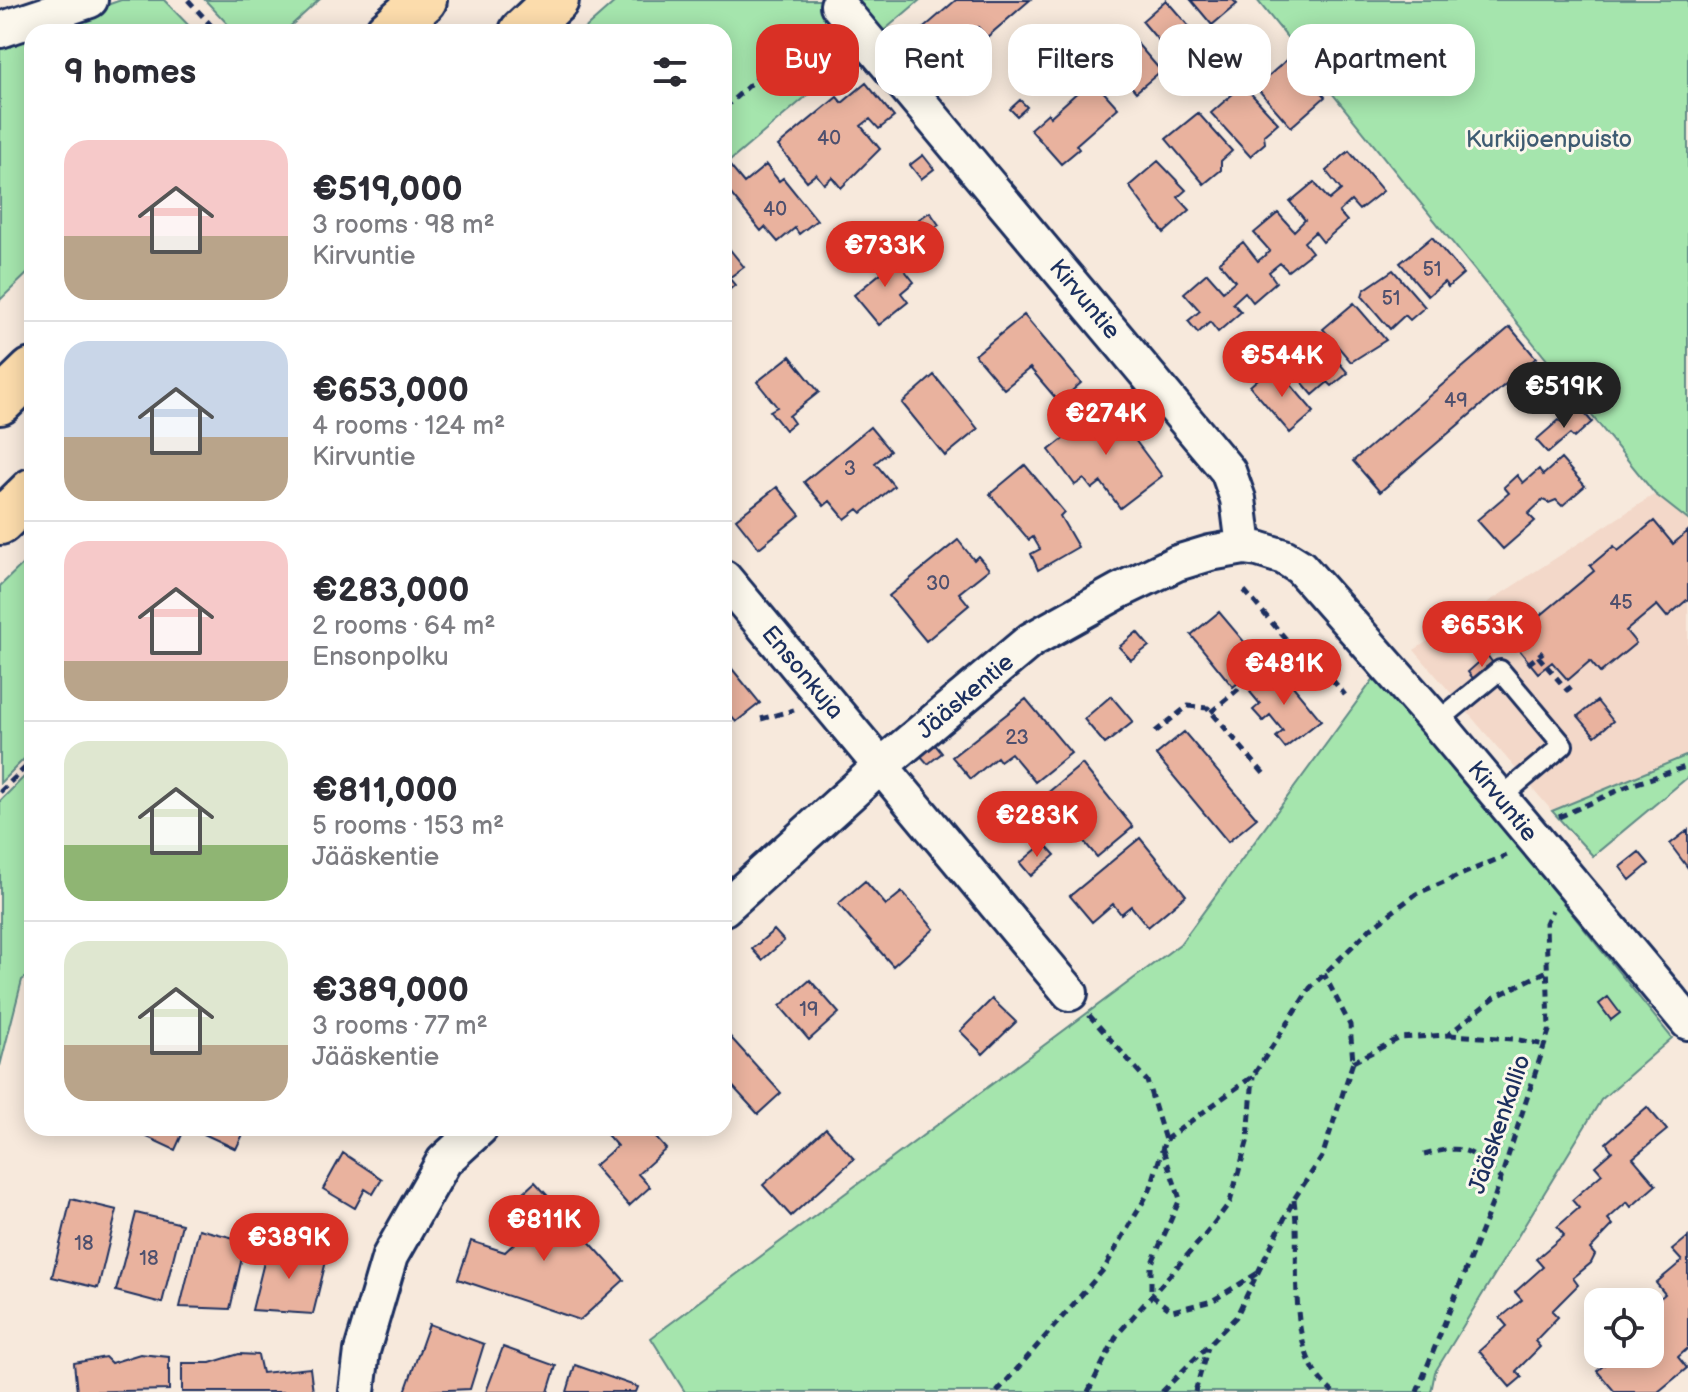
<!DOCTYPE html>
<meta charset="utf-8">
<style>
:root{--surface:#fff;--page:#f7f7f7;--text:#2b2b33;--muted:#7c7c81;--line:#e1e1e2;--accent:#d93025}
body{margin:0;font-family:"Balsamiq Sans",sans-serif;background:var(--page);color:var(--text);height:100vh;display:flex;flex-direction:column;font-size:30px;white-space:nowrap}
*{box-sizing:border-box;margin:0}
p{font-size:26px;color:var(--muted)}
.icon{flex:none;width:44px;height:44px;fill:none;stroke:currentColor;stroke-width:2;stroke-linecap:round;stroke-linejoin:round}
.map{position:relative;flex:1;overflow:hidden}
.drawer{position:absolute;left:24px;top:24px;width:708px;height:1112px;display:flex;flex-direction:column;background:var(--surface);border-radius:24px;box-shadow:0 4px 20px #0003}
.drawer>*{flex:none}
.hud{position:absolute;left:756px;top:24px;width:760px;height:72px;display:flex;gap:16px}
.buttons{position:absolute;left:1584px;top:1288px;display:grid;gap:16px}
.buttons a{display:grid;place-items:center;width:80px;height:80px;border-radius:16px;background:var(--surface);box-shadow:0 4px 20px #0003;font-size:40px}
.price{position:absolute;translate:-50% -68px;padding:0 18px;border-radius:28px;background:var(--accent);color:#fff;font-size:26px;line-height:52px;filter:drop-shadow(0 2px 4px #0008)}
.price::after{content:'';position:absolute;left:50%;top:48px;width:24px;height:18px;margin-left:-12px;background:inherit;clip-path:polygon(0 0,100% 0,50% 100%)}
.price.on{background:#222;color:#fff}
ul{padding:0;list-style:none}
li{display:flex;align-items:center;gap:24px;height:200px;padding:0 40px}
li+li{border-top:2px solid var(--line)}
li span{display:grid;place-items:center;flex:none;width:224px;height:160px;border-radius:24px;color:#555}
li>.icon{margin-inline-start:auto}
span .icon{width:96px;height:96px;fill:#fffc;stroke-width:1}
li b{font-size:34px}
h2{display:flex;justify-content:space-between;align-items:center;height:96px;padding:0 40px;font-size:34px}
.chip{padding:0 28px;border-radius:24px;background:var(--surface);box-shadow:0 4px 20px #0003;font-size:28px;line-height:72px}
.chip.on{background:var(--accent);color:#fff}
.map>svg:first-child{display:block}
.built{fill:#f3d8c9}
.green{fill:#a5e5ad;stroke:#608a86;stroke-width:2}
.building{fill:#e9b29e;stroke:#1b2f5e;stroke-width:2}
.lines{fill:none;stroke-linecap:round;stroke-linejoin:round}
.service-casing{stroke:#1b2f5e;stroke-width:24}
.minor-casing{stroke:#1b2f5e;stroke-width:40}
.motorway-casing{stroke:#1b2f5e;stroke-width:50}
.path{stroke:#1b2f5e;stroke-width:5;stroke-dasharray:8 6;stroke-linecap:butt}
.service{stroke:#fbf7ec;stroke-width:18}
.minor{stroke:#fbf7ec;stroke-width:34}
.motorway{stroke:#fcdcac;stroke-width:44}
.labels{text-anchor:middle;stroke-width:6;stroke-linejoin:round;paint-order:stroke}
.number-label{font-size:20px;fill:#4e506e}
.park-label{font-size:24px;fill:#3e5c72;stroke:#fbf7ec}
.street-label{font-size:24px;fill:#1b2f5e;stroke:#fbf7ec}
</style>
<div class="map">
<svg width="1688" height="1392" viewBox="0 0 1688 1392">
<rect width="100%" height="100%" fill="#f7e9dc"/>
<filter id="ink" filterUnits="userSpaceOnUse"><feTurbulence type="fractalNoise" baseFrequency=".0125" numOctaves="2"/><feDisplacementMap in="SourceGraphic" scale="16" xChannelSelector="R" yChannelSelector="G"/><feConvolveMatrix kernelMatrix="1 2 1 2 8 2 1 2 1" color-interpolation-filters="sRGB"/></filter>
<g filter="url(#ink)">
<path class="built" d="M1655,494L1688,520V755L1552,811L1414,650Z"/>
<path class="green" d="M121,0H164L195,32H32V269L0,300V43Z
M205,0H319L284,32H235Z
M617,0H920L724,166V32H581Z
M1257,0H1688V520L1655,494Z
M32,555V751L0,783V586Z
M1378,673L1672,1038L1601,1100L1435,1372L1431,1392H685L651,1338L1180,944Z
M1688,755V777L1593,856L1552,811Z
M32,769V973L22,980L0,1066V801Z"/>
<path class="building" d="M956,0H1030L987,37L978,27L942,59L919,32Z
M1166,0L1198,37L1174,59L1142,21Z
M1191,0H1233L1237,4L1212,25Z
M1128,33L1161,71L1136,92L1104,54Z
M1225,34L1234,44L1217,60L1208,50Z
M1290,57L1325,97L1291,127L1256,87Z
M1186,64L1197,78L1184,89L1173,75Z
M1092,79L1118,108L1076,145L1079,149L1061,164L1030,129L1048,113L1050,117Z
M866,83L894,117L879,129L870,119L861,126L880,149L841,188L832,177L824,184L816,174L807,181L778,146L837,97L842,103Z
M1243,85L1278,123L1264,135L1265,143L1250,156L1211,113Z
M1020,100L1027,107L1017,116L1010,109Z
M1198,113L1232,151L1221,161V170L1204,184L1166,139Z
M1349,151L1383,191L1359,210L1351,201L1339,212L1347,221L1323,242L1315,232L1304,242L1312,252L1288,271L1280,263L1269,272L1276,282L1253,302L1245,292L1233,303L1241,312L1218,332L1210,322L1198,333L1188,321L1200,311L1184,293L1207,273L1223,291L1235,281L1219,262L1243,242L1258,261L1270,251L1254,233L1278,213L1294,231L1305,220L1290,202L1314,182L1329,200L1341,190L1326,171Z
M923,155L934,169L921,179L910,165Z
M725,160L744,183L766,165L779,181L783,178L817,220L799,234L795,228L778,242L765,227L761,231L730,193L724,198Z
M1158,161L1186,190L1178,197L1190,210L1164,233L1129,186Z
M930,212L939,225L917,239L908,226Z
M1432,237L1463,274L1448,287L1444,282L1428,296L1400,263Z
M724,242L744,267L729,278L735,285L724,294Z
M887,248L914,282L901,293L908,302L879,325L854,295L882,272L872,260Z
M1393,270L1425,307L1410,320L1405,315L1390,329L1362,296L1364,290Z
M1354,303L1386,340L1351,362L1323,329Z
M1024,315L1081,383L1059,402L1030,368L1004,389L975,355Z
M1510,327L1536,358L1380,492L1353,461Z
M1316,336L1348,373L1332,386L1328,382L1313,395L1285,362Z
M790,356L819,392L789,416L794,423L785,430L770,411L777,407L757,382Z
M1274,365L1314,412L1290,433L1250,386Z
M934,375L978,429L945,456L902,403Z
M1108,404L1162,476L1120,508L1101,482L1092,489L1084,479L1075,485L1049,450Z
M1580,408L1592,422L1574,438L1570,434L1548,453L1536,440L1559,420L1563,423Z
M870,427L890,451L875,463L894,486L862,513L858,509L845,519L830,501L824,506L804,482Z
M1561,459L1585,486L1562,506L1556,500L1549,503L1543,500L1528,514L1535,521L1503,549L1477,520L1509,493L1504,487L1517,475L1523,483L1539,469L1543,475Z
M1025,465L1064,512L1060,516L1078,547L1038,570L1031,554L1040,549L1033,537L1029,540L990,494Z
M777,487L800,515L759,548L736,519Z
M1654,521L1673,544L1688,531V599L1667,617L1657,605L1626,631L1636,643L1600,673L1590,661L1568,680L1552,662L1538,673L1511,640L1594,571L1590,566L1614,546L1618,551Z
M958,540L974,560L978,556L989,569L959,593L969,605L926,641L889,596Z
M1219,612L1262,663L1233,687L1191,635Z
M1137,632L1149,646L1131,660L1119,647Z
M1487,655L1495,666L1476,682L1468,672Z
M724,659L760,703L736,722L729,714L724,719Z
M1278,668L1321,720L1285,748L1276,737L1283,731L1270,715L1263,721L1253,710L1260,704L1250,692Z
M1111,696L1133,722L1105,744L1084,719Z
M1026,699L1071,753L1035,782L1011,753L1000,761L997,757L971,779L952,757Z
M1597,701L1613,721L1595,736L1578,716Z
M1184,732L1257,818L1228,842L1156,755Z
M933,742L942,753L928,764L919,754Z
M1082,764L1133,827L1097,857L1064,818L1039,838L1020,816Z
M1688,830V868L1670,844Z
M1140,838L1186,895L1148,927L1131,906L1121,914L1113,904L1092,922L1070,896Z
M1044,843L1055,855L1031,876L1020,863Z
M1639,852L1649,864L1630,880L1620,867Z
M865,881L886,905L902,892L934,929L893,966L838,904Z
M774,930L784,941L762,960L752,949Z
M810,980L839,1013L809,1040L780,1006Z
M1608,997L1620,1013L1611,1020L1599,1004Z
M992,999L1016,1022L983,1054L960,1031Z
M724,1030L781,1093L758,1114L727,1080L724,1083Z
M1647,1107L1667,1130L1633,1158L1656,1185L1631,1207L1627,1202L1608,1219L1613,1225L1590,1249L1595,1255L1591,1263L1573,1278L1578,1285L1552,1311L1558,1317L1535,1341L1540,1347L1516,1371L1522,1377L1510,1387L1479,1351L1507,1326L1500,1318L1522,1300L1515,1292L1543,1267L1536,1259L1564,1235L1557,1227L1579,1208L1572,1200L1602,1174L1595,1166L1612,1151L1606,1143Z
M128,1128H185L175,1150Z
M191,1128H246L236,1149Z
M601,1128H647L666,1149L638,1174L650,1187L629,1206L594,1166L617,1146Z
M826,1128L854,1159L791,1216L763,1185Z
M343,1153L382,1179L373,1194L365,1189L355,1208L323,1189Z
M535,1182L624,1280L580,1320L458,1279L471,1241L505,1252L533,1226L512,1203Z
M71,1199L117,1210L98,1288L52,1277Z
M136,1213L182,1224L162,1303L116,1291Z
M199,1229L246,1241L230,1309L180,1307Z
M1688,1237V1348L1678,1357L1687,1368L1658,1392H1615L1597,1371L1617,1354H1650V1307L1665,1294L1656,1283L1682,1261L1672,1250Z
M269,1242L327,1257L313,1314L252,1310Z
M429,1324L484,1344L470,1389L405,1392Z
M503,1347L556,1366L548,1392H486Z
M140,1354L169,1357V1390L77,1392L74,1363L105,1357L111,1363Z
M239,1354L258,1355L262,1373L310,1368L313,1392H182V1363H210Z
M575,1365L638,1387L636,1392H567Z"/>
<g class="lines">
<g class="service-casing">
<path id="service" d="M1437,722L1500,670L1563,745L1500,798"/>
</g>
<g class="minor-casing">
<path id="minor" d="M838,5L1228,471L1238,499L1244,547
M0,30L90,0
M724,578L1070,993
M724,908L882,765L1031,640L1119,591L1177,563L1210,553L1244,547L1258,549L1284,557L1300,567L1437,722L1688,1022
M357,1392L362,1351L390,1256L444,1161L480,1128"/>
</g>
<g class="motorway-casing">
<path id="motorway" d="M388,32L424,0
M522,32L556,0
M0,402L32,371
M0,522L32,491"/>
</g>
<path class="path" d="M188,0L217,32
M724,108L814,27
M1291,645L1306,648L1345,695
M1538,656L1567,690L1572,686
M1528,664L1543,652
M1211,712L1291,645L1244,590
M761,719L794,710
M1155,732L1188,706L1208,708L1264,774
M0,792L32,761
M1559,817L1628,786L1688,766
M1449,1035L1514,1039L1545,1045
M1353,1062L1400,1038L1448,1035L1495,997L1547,971
M1165,1140L1253,1076L1310,988L1371,928L1416,894L1507,855
M1163,1150L1180,1199L1151,1265V1295L1172,1311L1212,1301L1261,1271
M1424,1155C1465,1143 1470,1149 1500,1178
M1294,1200C1302,1257 1282,1353 1333,1392
M997,1392L1104,1269L1150,1190L1165,1140L1147,1081L1089,1015
M1088,1392L1117,1335L1206,1234L1230,1202L1248,1139L1253,1076
M1162,1392L1236,1317L1294,1199L1322,1157L1353,1062L1350,1025L1324,974
M1195,1392L1208,1347
M1417,1392L1494,1199L1549,1031L1546,923L1552,910"/>
<use href="#service" class="service"/>
<use href="#minor" class="minor"/>
<use href="#motorway" class="motorway"/>
</g>
</g>
<g class="labels">
<g class="number-label">
<text x="829" y="145">40</text>
<text x="775" y="216">40</text>
<text x="1432" y="276">51</text>
<text x="1391" y="305">51</text>
<text x="1456" y="407">49</text>
<text x="850" y="475">3</text>
<text x="938" y="590">30</text>
<text x="1621" y="609">45</text>
<text x="1017" y="744">23</text>
<text x="809" y="1016">19</text>
<text x="84" y="1250">18</text>
<text x="149" y="1265">18</text>
</g>
<g class="park-label">
<text x="1549" y="147">Kurkijoenpuisto</text>
</g>
<g class="street-label">
<text transform="translate(1085 299) rotate(50)" y="8">Kirvuntie</text>
<text transform="translate(803 672) rotate(50)" y="8">Ensonkuja</text>
<text transform="translate(965 696) rotate(-40)" y="8">Jääskentie</text>
<text transform="translate(1503 801) rotate(51)" y="8">Kirvuntie</text>
<text transform="translate(1499 1124) rotate(-71)" y="8">Jääskenkallio</text>
</g>
</g>
</svg>
<div class="buttons">
<a><svg class="icon" aria-label="locate" viewBox="0 0 24 24"><circle cx="12" cy="12" r="6"/><path d="M12 2v4M12 18v4M2 12h4M18 12h4"/></svg></a>
</div>
<b class="price" style="left:885px;top:289px">€733K</b>
<b class="price" style="left:1282px;top:399px">€544K</b>
<b class="price on" style="left:1564px;top:430px">€519K</b>
<b class="price" style="left:1106px;top:457px">€274K</b>
<b class="price" style="left:1482px;top:669px">€653K</b>
<b class="price" style="left:1284px;top:707px">€481K</b>
<b class="price" style="left:1037px;top:859px">€283K</b>
<b class="price" style="left:544px;top:1263px">€811K</b>
<b class="price" style="left:289px;top:1281px">€389K</b>
<div class="hud">
<a class="chip on">Buy</a>
<a class="chip">Rent</a>
<a class="chip">Filters</a>
<a class="chip">New</a>
<a class="chip">Apartment</a>
</div>
<section class="drawer">
<h2>9 homes<svg class="icon" aria-label="filters" viewBox="0 0 24 24"><path d="M4 7h16M4 17h16"/><circle cx="9" cy="7" r="2"/><circle cx="15" cy="17" r="2"/></svg></h2>
<ul>
<li><span style="background:linear-gradient(#f6c9c9 60%,#b9a48a 0)"><svg class="icon" aria-label="home" viewBox="0 0 24 24"><path d="M3 11l9-7 9 7M6 9v11h12V9"/></svg></span><div><b>€519,000</b><p>3 rooms · 98 m²</p><p>Kirvuntie</p></div></li>
<li><span style="background:linear-gradient(#c9d6e8 60%,#b9a48a 0)"><svg class="icon" aria-label="home" viewBox="0 0 24 24"><path d="M3 11l9-7 9 7M6 9v11h12V9"/></svg></span><div><b>€653,000</b><p>4 rooms · 124 m²</p><p>Kirvuntie</p></div></li>
<li><span style="background:linear-gradient(#f6c9c9 75%,#b9a48a 0)"><svg class="icon" aria-label="home" viewBox="0 0 24 24"><path d="M3 11l9-7 9 7M6 9v11h12V9"/></svg></span><div><b>€283,000</b><p>2 rooms · 64 m²</p><p>Ensonpolku</p></div></li>
<li><span style="background:linear-gradient(#dfe7d0 65%,#8fb573 0)"><svg class="icon" aria-label="home" viewBox="0 0 24 24"><path d="M3 11l9-7 9 7M6 9v11h12V9"/></svg></span><div><b>€811,000</b><p>5 rooms · 153 m²</p><p>Jääskentie</p></div></li>
<li><span style="background:linear-gradient(#dfe7d0 65%,#b9a48a 0)"><svg class="icon" aria-label="home" viewBox="0 0 24 24"><path d="M3 11l9-7 9 7M6 9v11h12V9"/></svg></span><div><b>€389,000</b><p>3 rooms · 77 m²</p><p>Jääskentie</p></div></li>
</ul>
</section>
</div>
